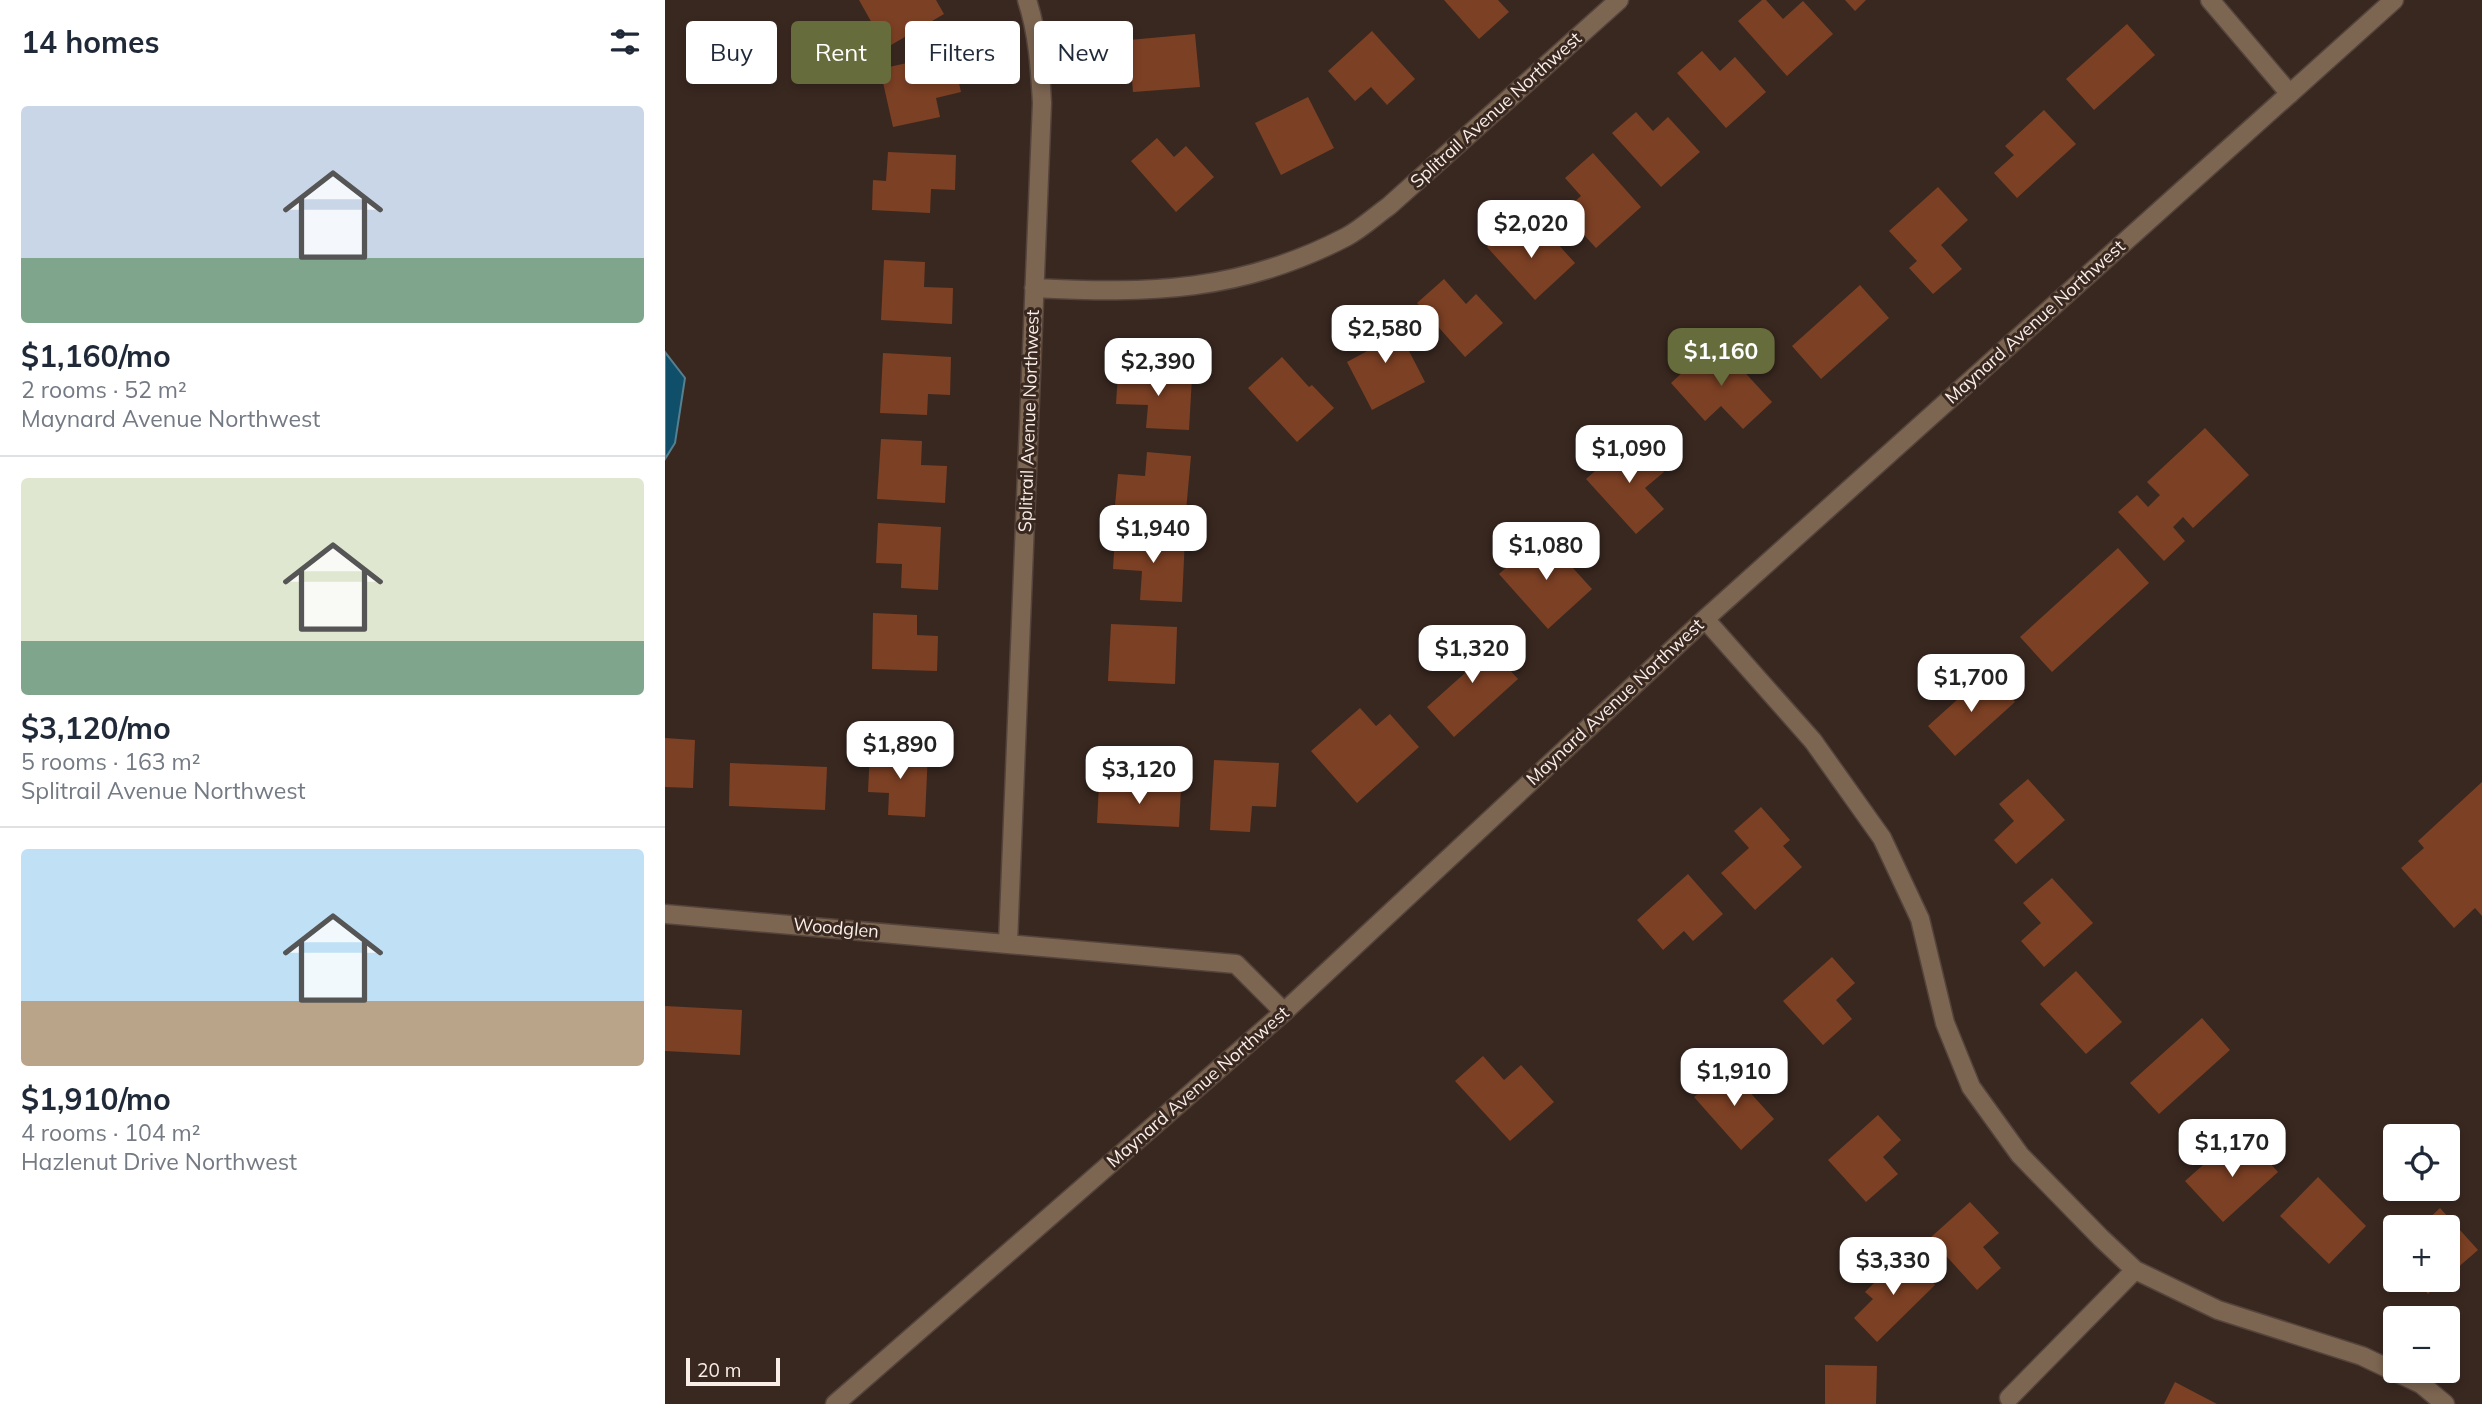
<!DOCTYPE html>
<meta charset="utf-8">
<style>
:root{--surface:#fff;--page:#f6f6f7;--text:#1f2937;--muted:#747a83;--line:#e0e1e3;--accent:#676c3c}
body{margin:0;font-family:Mulish,sans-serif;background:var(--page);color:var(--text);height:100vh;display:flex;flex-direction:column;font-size:26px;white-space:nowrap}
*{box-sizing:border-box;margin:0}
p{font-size:23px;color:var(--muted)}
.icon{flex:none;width:38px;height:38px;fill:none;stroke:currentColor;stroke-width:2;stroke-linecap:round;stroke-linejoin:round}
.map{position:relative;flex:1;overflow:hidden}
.side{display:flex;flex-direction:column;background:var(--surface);width:665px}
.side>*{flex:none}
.hud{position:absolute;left:21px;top:21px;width:665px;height:63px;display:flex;gap:14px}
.tools{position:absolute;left:1718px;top:1124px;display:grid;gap:14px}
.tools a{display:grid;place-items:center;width:77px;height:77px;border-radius:7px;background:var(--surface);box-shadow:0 4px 10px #0003;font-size:35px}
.scale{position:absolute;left:21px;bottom:18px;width:94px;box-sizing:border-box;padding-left:7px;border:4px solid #faeee9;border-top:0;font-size:19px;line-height:24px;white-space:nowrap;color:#faeee9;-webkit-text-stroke:5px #392820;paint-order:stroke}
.price{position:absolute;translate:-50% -60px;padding:0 16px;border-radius:14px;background:#fff;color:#222;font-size:23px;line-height:46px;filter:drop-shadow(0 2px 4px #0008)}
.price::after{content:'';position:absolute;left:50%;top:42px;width:21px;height:16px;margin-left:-10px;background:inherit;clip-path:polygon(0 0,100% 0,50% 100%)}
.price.active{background:var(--accent);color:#fff}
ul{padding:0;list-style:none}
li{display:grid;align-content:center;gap:14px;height:371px;padding:0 21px}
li+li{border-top:2px solid var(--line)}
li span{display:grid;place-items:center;height:217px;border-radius:7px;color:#555}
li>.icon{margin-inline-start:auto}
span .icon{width:126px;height:126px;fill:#fffc;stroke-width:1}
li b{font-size:30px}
h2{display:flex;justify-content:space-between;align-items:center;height:84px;padding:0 21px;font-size:30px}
.chip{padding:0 24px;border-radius:7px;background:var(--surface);box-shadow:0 4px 10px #0003;font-size:24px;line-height:63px}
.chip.active{background:var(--accent);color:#fff}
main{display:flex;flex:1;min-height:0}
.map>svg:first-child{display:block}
.water{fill:#0f4f69;stroke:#567f8f;stroke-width:2}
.building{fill:#7c4024}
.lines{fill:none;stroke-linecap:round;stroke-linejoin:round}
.minor-casing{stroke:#54443c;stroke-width:21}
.minor{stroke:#7c6551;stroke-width:18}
.labels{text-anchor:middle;stroke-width:6;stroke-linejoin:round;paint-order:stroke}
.street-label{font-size:18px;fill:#faeee9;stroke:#392820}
</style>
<main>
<section class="side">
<h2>14 homes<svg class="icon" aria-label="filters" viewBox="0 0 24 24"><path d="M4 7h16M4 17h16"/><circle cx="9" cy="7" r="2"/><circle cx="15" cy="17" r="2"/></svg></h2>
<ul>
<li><span style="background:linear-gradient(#c9d6e8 70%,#7fa58c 0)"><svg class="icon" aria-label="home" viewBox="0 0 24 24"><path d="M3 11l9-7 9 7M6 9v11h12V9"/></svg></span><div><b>$1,160/mo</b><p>2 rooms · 52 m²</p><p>Maynard Avenue Northwest</p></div></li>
<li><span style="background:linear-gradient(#dfe7d0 75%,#7fa58c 0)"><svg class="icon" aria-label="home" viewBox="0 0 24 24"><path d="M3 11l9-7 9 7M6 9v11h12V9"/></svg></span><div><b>$3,120/mo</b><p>5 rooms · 163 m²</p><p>Splitrail Avenue Northwest</p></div></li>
<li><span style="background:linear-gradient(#bfe0f5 70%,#b9a48a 0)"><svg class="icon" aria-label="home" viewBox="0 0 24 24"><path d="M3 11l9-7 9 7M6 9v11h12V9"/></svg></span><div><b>$1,910/mo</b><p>4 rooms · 104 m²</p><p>Hazlenut Drive Northwest</p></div></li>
</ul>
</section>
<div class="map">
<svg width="1817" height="1404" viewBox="0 0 1817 1404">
<rect width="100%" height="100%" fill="#392820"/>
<path class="water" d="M0,352L20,378L10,443L0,459Z"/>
<path class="building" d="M194,0H271L279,14L221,48Z
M779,0H833L844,12L814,39Z
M1097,0H1101L1118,19L1138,1L1168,34L1122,76L1073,21Z
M1180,0H1201L1190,11Z
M1462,24L1490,55L1429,110L1401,79Z
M707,31L750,79L722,105L706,87L690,101L663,71Z
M530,34L535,87L468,92L464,40Z
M1037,51L1055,71L1070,57L1101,92L1061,128L1012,73Z
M287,53L296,92L271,98L275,117L228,127L215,69Z
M643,97L669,148L616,175L590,123Z
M1379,110L1411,144L1352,198L1329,173L1349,155L1340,146Z
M971,112L988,131L1003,117L1035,152L996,187L947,133Z
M492,138L509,157L521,146L549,177L511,212L466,161Z
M223,152L291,155L290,190L266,189L265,213L207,210L208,180L221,181Z
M928,153L976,207L931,248L898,212L916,196L900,178Z
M1273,187L1303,220L1276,245L1297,269L1268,294L1244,268L1252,261L1224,231Z
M846,225L865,246L881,231L910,263L870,300L822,247Z
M219,260L260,262L259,287L288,288L287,324L216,320Z
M779,279L801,304L811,294L838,323L800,357L752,303Z
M1195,285L1224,318L1156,379L1127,346Z
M726,316L760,382L707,410L682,362L706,349L697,332Z
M1051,341L1107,402L1078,429L1056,406L1040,421L1006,383Z
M218,353L286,357L285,395L263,394L262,415L215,413Z
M617,357L644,387L647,385L669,408L632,442L583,388Z
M453,373L527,377L524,430L481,428L483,405L451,404Z
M1540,428L1584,475L1528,528L1518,517L1508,527L1520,541L1499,561L1453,512L1472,495L1483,507L1495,495L1482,482Z
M968,437L999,472L980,488L999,509L971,534L921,479Z
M216,439L257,441L256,465L282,466L280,503L212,499Z
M482,452L526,456L521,511L450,505L453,474L480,476Z
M213,523L276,527L273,590L236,588L237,564L211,563Z
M450,535L520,538L517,602L475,600L477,571L448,569Z
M878,535L927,589L883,629L834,574Z
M1453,548L1484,583L1387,672L1355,637Z
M208,613L252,615V635L273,636L272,671L207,669Z
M446,624L512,627L510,684L443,681Z
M809,631L853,679L789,737L762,707L800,673L784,654Z
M1323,672L1350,702L1290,756L1263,726Z
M695,708L711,726L725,714L754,747L692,803L646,751Z
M0,738L30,740L28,788L0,787Z
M205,750L263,753L260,817L223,815L224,793L203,792Z
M549,760L614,763L611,807L587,806L585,832L545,830Z
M65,763L162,767L160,810L64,806Z
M1363,779L1400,820L1351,864L1329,840L1349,821L1334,804Z
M1817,782V916L1810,908L1789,928L1736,868L1759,848L1753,841Z
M434,784L516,788L514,827L432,823Z
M1096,807L1125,840L1118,846L1137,867L1090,910L1056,873L1084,848L1069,831Z
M1023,874L1058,914L1028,941L1019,931L998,950L972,920Z
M1387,878L1428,923L1379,967L1356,941L1376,923L1358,903Z
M1167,957L1190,983L1171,1000L1187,1019L1158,1045L1118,1001Z
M1411,971L1457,1022L1421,1054L1375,1004Z
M0,1006L77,1010L75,1055L0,1051Z
M1537,1018L1565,1050L1494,1114L1465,1083Z
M818,1056L839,1080L856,1065L889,1102L845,1141L790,1081Z
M1062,1067L1109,1119L1076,1150L1029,1097Z
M1213,1115L1236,1140L1218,1157L1233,1174L1201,1202L1163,1160Z
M1582,1138L1613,1172L1558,1222L1520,1181L1546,1158L1552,1165Z
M1653,1177L1701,1226L1664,1264L1615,1216Z
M1305,1202L1334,1233L1318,1247L1336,1268L1312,1290L1265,1238Z
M1775,1208L1813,1250L1783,1276V1227H1755Z
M1239,1253L1270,1285L1212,1342L1189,1318L1208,1299L1200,1292Z
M1750,1279H1780L1763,1294Z
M1160,1365L1212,1366L1211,1404H1160Z
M1510,1382L1552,1404H1499Z"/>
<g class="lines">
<g class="minor-casing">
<path id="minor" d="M1545,0L1625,94
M369,288C485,294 575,292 681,237C696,229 710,216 724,206L954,0
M1040,619L1148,741L1217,838L1255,919L1280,1023L1306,1087L1355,1155L1436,1238L1470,1270L1553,1310L1697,1356L1756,1384L1780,1404
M0,914L571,964L619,1012
M343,943L377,103C375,67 373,34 362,0
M1344,1398L1470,1270
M170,1404L619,1012L1040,619L1729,0"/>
</g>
<use href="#minor" class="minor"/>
</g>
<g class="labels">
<g class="street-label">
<text transform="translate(831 110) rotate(-42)" y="6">Splitrail Avenue Northwest</text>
<text transform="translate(1370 322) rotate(-42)" y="6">Maynard Avenue Northwest</text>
<text transform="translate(364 421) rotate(-88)" y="6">Splitrail Avenue Northwest</text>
<text transform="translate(950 702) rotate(-43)" y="6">Maynard Avenue Northwest</text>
<text transform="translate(171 928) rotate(5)" y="6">Woodglen</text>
<text transform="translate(533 1087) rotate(-41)" y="6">Maynard Avenue Northwest</text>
</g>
</g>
</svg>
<div class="tools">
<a><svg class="icon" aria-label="locate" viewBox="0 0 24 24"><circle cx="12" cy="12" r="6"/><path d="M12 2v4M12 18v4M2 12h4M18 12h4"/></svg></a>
<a>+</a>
<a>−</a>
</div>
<div class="scale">20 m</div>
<b class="price" style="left:866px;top:260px">$2,020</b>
<b class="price" style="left:720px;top:365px">$2,580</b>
<b class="price active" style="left:1056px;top:388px">$1,160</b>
<b class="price" style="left:493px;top:398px">$2,390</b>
<b class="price" style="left:964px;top:485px">$1,090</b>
<b class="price" style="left:488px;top:565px">$1,940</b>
<b class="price" style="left:881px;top:582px">$1,080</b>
<b class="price" style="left:807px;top:685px">$1,320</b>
<b class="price" style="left:1306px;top:714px">$1,700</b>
<b class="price" style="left:235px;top:781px">$1,890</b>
<b class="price" style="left:474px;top:806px">$3,120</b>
<b class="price" style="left:1069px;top:1108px">$1,910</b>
<b class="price" style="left:1567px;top:1179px">$1,170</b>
<b class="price" style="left:1228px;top:1297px">$3,330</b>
<div class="hud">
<a class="chip">Buy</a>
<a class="chip active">Rent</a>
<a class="chip">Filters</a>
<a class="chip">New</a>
</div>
</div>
</main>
